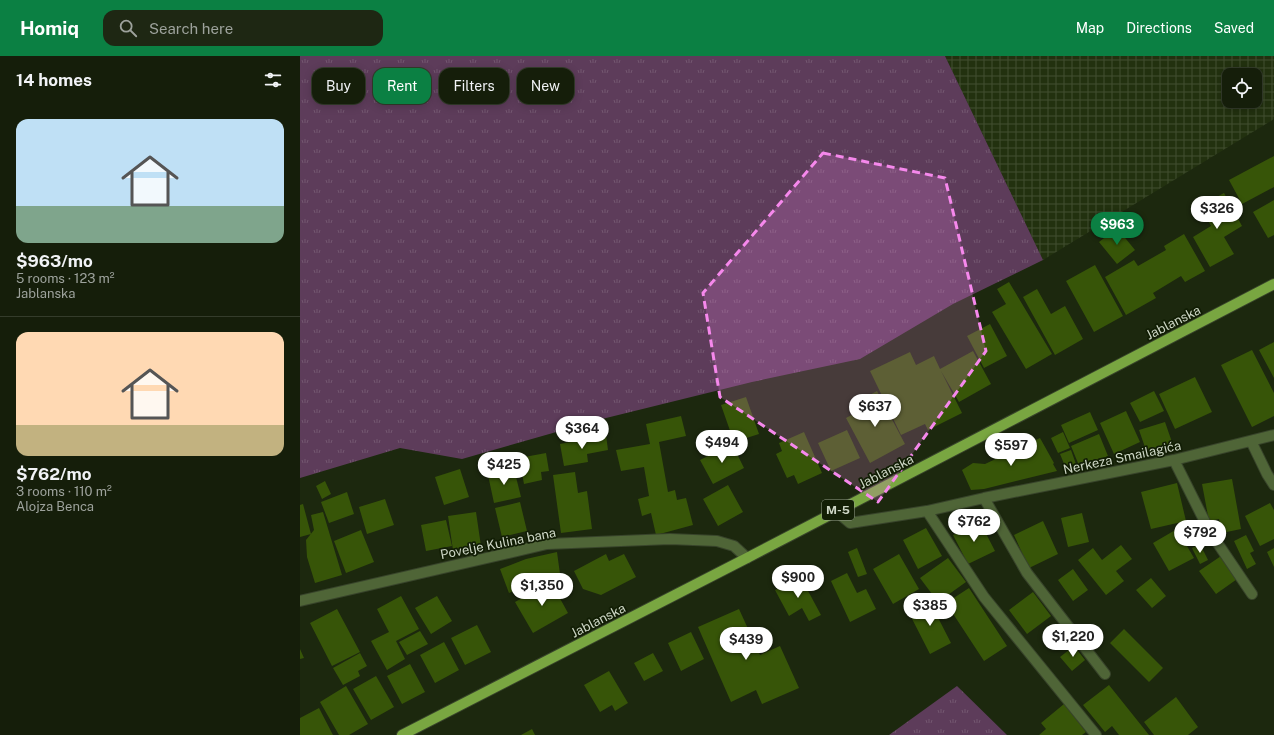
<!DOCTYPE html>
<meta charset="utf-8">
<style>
:root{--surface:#151e0a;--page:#1e2713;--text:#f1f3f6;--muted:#9da29c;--line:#343c2b;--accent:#0b8043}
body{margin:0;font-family:"Public Sans",sans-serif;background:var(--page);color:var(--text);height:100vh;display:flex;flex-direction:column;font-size:15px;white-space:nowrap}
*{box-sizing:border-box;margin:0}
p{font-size:13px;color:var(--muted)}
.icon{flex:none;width:22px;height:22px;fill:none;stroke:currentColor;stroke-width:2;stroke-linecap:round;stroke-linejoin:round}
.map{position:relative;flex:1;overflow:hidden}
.details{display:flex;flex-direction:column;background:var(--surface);width:300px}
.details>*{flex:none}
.banner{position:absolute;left:12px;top:12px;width:380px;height:36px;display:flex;gap:8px}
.fabs{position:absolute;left:922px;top:12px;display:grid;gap:8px}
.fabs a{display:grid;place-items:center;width:40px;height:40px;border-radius:8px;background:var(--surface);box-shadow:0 2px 10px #0003,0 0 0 1px var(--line);font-size:20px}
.price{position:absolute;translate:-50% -34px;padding:0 9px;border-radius:14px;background:#fff;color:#222;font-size:13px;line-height:26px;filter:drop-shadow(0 1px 2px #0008)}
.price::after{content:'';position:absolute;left:50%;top:24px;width:12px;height:9px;margin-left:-6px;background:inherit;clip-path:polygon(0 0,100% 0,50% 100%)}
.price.on{background:var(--accent);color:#fff}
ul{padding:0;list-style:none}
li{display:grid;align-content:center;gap:8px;height:212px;padding:0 16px}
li+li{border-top:1px solid var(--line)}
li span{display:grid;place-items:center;height:124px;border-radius:12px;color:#555}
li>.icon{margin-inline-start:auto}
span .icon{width:72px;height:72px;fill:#fffc;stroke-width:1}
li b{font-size:17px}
h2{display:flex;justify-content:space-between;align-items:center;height:48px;padding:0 16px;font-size:17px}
.tag{padding:0 14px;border-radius:12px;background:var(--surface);box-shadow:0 2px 10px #0003,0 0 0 1px var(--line);font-size:14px;line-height:36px}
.tag.on{background:var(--accent);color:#fff}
header{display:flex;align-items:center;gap:24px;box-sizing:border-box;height:56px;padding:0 20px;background:var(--accent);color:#fff}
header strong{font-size:19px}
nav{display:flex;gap:22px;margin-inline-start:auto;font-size:14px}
.search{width:280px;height:36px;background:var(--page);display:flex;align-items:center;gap:10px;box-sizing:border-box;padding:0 14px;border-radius:12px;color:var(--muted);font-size:15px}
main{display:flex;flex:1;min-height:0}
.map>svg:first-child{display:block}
.industrial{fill:url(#industrial-grid);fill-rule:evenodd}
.grass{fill:url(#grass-tufts)}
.building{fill:#375508}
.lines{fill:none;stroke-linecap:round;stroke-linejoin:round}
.minor-casing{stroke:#38442b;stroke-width:12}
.primary-casing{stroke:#38442b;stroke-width:12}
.minor{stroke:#4f6537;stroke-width:10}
.primary{stroke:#79a641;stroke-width:10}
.marked{fill:#f688ec;fill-opacity:0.2;stroke:#f688ec;stroke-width:3;stroke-dasharray:8 5;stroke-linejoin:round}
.labels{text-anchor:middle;stroke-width:3.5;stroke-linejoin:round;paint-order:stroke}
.shield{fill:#121e05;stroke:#959f8b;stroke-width:1}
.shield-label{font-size:12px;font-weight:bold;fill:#cdd6c5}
.street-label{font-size:13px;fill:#cdd6c5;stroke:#121e05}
</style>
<header>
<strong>Homiq</strong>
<div class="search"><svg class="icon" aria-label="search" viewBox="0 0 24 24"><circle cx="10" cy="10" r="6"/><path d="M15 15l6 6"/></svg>Search here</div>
<nav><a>Map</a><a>Directions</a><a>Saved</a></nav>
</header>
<main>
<section class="details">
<h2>14 homes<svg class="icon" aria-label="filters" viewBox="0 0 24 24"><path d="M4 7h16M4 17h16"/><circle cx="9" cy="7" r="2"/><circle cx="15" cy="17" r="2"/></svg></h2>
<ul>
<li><span style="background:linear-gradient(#bfe0f5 70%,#7fa58c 0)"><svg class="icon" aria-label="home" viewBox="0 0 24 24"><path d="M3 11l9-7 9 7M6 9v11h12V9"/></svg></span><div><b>$963/mo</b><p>5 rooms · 123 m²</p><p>Jablanska</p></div></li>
<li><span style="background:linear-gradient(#ffd9b3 75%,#c2b280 0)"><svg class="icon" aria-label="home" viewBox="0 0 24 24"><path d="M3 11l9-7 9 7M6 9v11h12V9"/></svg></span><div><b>$762/mo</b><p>3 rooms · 110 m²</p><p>Alojza Benca</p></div></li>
</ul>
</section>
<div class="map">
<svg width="974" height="679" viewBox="0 0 974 679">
<defs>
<pattern id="industrial-grid" width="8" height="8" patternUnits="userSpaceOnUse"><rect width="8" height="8" fill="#22310f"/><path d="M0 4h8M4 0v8" fill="none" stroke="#414e30"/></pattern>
<pattern id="grass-tufts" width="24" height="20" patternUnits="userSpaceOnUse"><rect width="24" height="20" fill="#5d3c5a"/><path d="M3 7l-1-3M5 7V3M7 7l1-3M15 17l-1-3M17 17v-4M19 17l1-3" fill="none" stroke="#735770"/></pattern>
</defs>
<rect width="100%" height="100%" fill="#1c280e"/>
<path class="industrial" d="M645,0H974V63L743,204ZM929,19H955V45H929Z"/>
<path class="grass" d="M0,0H645L743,204L653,248L560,303L452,326L302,363L162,403L100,392L0,422Z
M657,630L707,679H589Z"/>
<path class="building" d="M974,100V131L942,148L929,124Z
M924,137L942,170L924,181L934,198L910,211L893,181L911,170L900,150Z
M974,144V179L968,182L953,156Z
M817,172L835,194L817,208L799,186Z
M884,178L905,215L885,226L881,220L853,237L856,242L826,259L805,221L834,204L838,210L866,194L864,190Z
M795,209L823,260L794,276L766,225Z
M709,226L752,298L726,313L692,256L706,248L697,233Z
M737,233L751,258L765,250L783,283L755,299L723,241Z
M690,268L707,300L684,312L667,280Z
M974,286V322L959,294Z
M952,294L974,337V360L952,371L921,309Z
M673,295L691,328L659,346L641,315L662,357L628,374L625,368L601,379L570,315L610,296L616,309L634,300L640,313Z
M895,321L912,356L875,373L859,338Z
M577,335L605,388L570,407L546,362L557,356L553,348Z
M854,335L864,355L840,366L830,347Z
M446,341L459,378L434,386L421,349Z
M826,355L840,386L814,398L800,367Z
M790,356L798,374L769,387L761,369Z
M381,360L386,380L359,386L368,436L375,434L377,444L386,442L393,469L356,479L351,457L342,460L338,443L349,440L344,411L321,415L316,394L350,388L346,368Z
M865,366L873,389L847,397L839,374Z
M547,374L560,402L531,415L518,387Z
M504,376L522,417L498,428L494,419L487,422L476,398L482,395L479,387Z
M763,376L770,392L758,397L751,382Z
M799,378L808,400L780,412L771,390Z
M306,379L308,394L287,398L288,406L264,410L260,388Z
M740,382L754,407L753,408L757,415L684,433L671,434L662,414L673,407L685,408Z
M432,388L444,412L413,428L400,404Z
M771,394L777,411L767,415L760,398Z
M246,397L249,415L241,416L242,424L224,428L219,402Z
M160,413L169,441L144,449L135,421Z
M214,413L221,441L194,447L188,419Z
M275,416L278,437L287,435L292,473L261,477L253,419Z
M932,423L941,473L922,477L919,463L909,465L902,428Z
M25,425L31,438L22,443L16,430Z
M877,427L886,465L851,473L841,436Z
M428,429L443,456L418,470L403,443Z
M47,436L54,458L29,467L21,446Z
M85,443L94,469L67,478L59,451Z
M220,446L227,475L202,481L195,452Z
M970,447L974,454V483L960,490L945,460Z
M3,448L11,478L0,481V449Z
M23,456L42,519L15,527L7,501L6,484L14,474L11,459Z
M176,456L181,490L153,494L148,460Z
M782,457L789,486L768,491L761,462Z
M146,464L152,490L126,495L121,469Z
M743,465L758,498L729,512L714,479Z
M680,466L695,495L668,508L653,479Z
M626,472L642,500L618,513L603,484Z
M877,473L894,502L869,515L853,487Z
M61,474L74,506L46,517L34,485Z
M946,479L954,495L950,497L956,508L947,513L934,485Z
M900,488L908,504L900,508L892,492Z
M821,489L832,503L816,515L824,525L806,539L778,504L793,492L802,504Z
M557,492L567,518L558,521L548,496Z
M974,492V511L967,496Z
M257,496L260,518L235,526L209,537L200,513L226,503Z
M306,498L309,505L324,498L336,521L301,539L283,533L274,515Z
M599,498L619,533L593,548L573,513Z
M924,498L940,521L916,538L899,515Z
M648,502L666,526L638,546L620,522Z
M773,513L788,534L773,545L758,524Z
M547,517L557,537L566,533L576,553L550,566L531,525Z
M500,520L521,559L509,565L502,552L489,560L475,534Z
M851,522L866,540L852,552L836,534Z
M251,526L268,557L233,577L215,546Z
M669,532L707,590L684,605L646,547Z
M733,536L751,560L727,578L709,554Z
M101,540L119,573L96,585L105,603L87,614L71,585L89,576L77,553Z
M137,540L152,565L131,578L115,552Z
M629,544L651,587L630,598L608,555Z
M37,553L60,596L32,610L10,567Z
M439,553L460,599L480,590L499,632L462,648L456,634L431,646L398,571Z
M177,569L191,596L165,609L151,582Z
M824,573L863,612L849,626L810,587Z
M120,575L128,588L107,599L99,586Z
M391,576L404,603L381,615L368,587Z
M144,586L159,614L135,627L120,599Z
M774,590L785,604L772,615L760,601Z
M0,593L4,602L0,603Z
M60,597L67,610L58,615L60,620L43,629L33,612Z
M353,597L363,615L344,625L334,607Z
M110,608L125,636L102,648L87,620Z
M309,615L328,647L315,655L312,649L300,656L284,629Z
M76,620L94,651L71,664L53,633Z
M809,629L849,679H819L812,670L805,676L783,649Z
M46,630L68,668L49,679H39L20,646Z
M876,641L898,671L888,679H854L844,666Z
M764,648L786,676L782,679H739L746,673L741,667Z
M19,652L33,679H0V662Z
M232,673L235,679H221Z"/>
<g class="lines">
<g class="minor-casing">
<path id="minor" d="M951,385L967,418L974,429
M874,404L910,476L952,538
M684,442L727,517L805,618
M536,455L550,467L627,455L684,442L874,404L974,379
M627,455L684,541L796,679
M0,545L247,488L370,483L417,485L434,490L447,502"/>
</g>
<g class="primary-casing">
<path id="primary" d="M102,679L447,502L974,228"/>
</g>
<use href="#minor" class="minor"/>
<use href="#primary" class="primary"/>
</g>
<path class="marked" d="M523,97L645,122L686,295L578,446L420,341L403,237Z"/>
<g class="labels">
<rect class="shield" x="522" y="444" width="32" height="20" rx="3"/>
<g class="shield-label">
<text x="538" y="458">M-5</text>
</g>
<g class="street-label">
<text transform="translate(873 266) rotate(-27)" y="5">Jablanska</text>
<text transform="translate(822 401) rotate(-12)" y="5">Nerkeza Smailagića</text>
<text transform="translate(586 415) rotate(-27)" y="5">Jablanska</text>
<text transform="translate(198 487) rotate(-11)" y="5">Povelje Kulina bana</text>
<text transform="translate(298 564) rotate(-27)" y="5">Jablanska</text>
</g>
</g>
</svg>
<div class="fabs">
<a><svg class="icon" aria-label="locate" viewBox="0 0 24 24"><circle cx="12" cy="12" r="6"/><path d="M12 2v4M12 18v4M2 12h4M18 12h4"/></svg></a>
</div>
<b class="price" style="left:917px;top:174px">$326</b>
<b class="price on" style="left:817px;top:190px">$963</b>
<b class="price" style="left:575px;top:372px">$637</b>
<b class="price" style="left:282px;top:394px">$364</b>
<b class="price" style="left:422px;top:408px">$494</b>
<b class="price" style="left:711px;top:411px">$597</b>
<b class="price" style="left:204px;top:430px">$425</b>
<b class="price" style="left:674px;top:487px">$762</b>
<b class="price" style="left:900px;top:498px">$792</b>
<b class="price" style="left:498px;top:543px">$900</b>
<b class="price" style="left:242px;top:551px">$1,350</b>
<b class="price" style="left:630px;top:571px">$385</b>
<b class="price" style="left:773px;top:602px">$1,220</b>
<b class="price" style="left:446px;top:605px">$439</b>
<div class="banner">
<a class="tag">Buy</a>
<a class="tag on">Rent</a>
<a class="tag">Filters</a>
<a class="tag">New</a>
</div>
</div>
</main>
